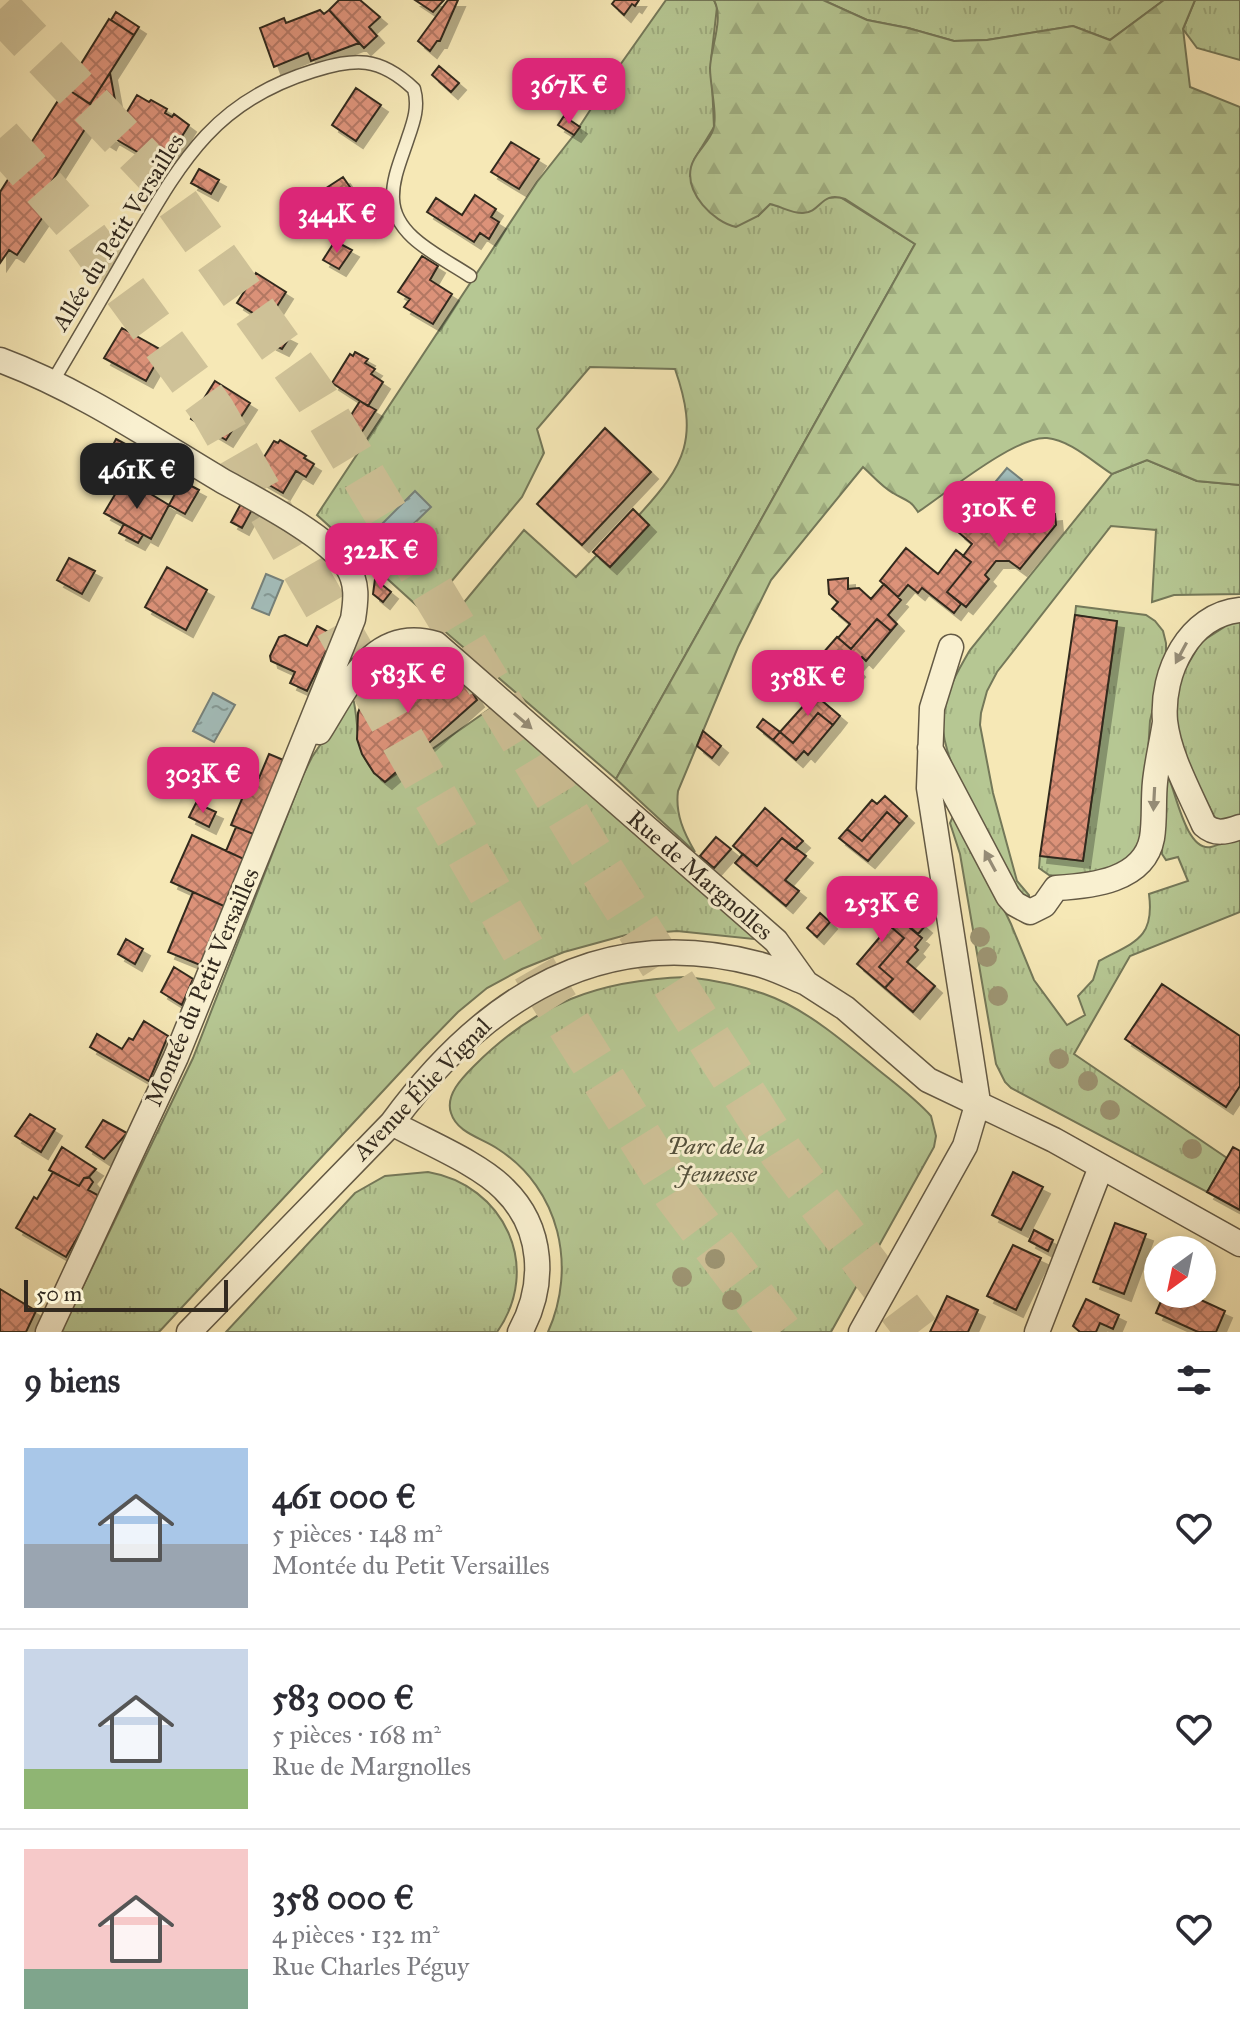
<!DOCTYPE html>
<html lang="fr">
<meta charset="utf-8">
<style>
:root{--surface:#fff;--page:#f2f2f3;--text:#2b2b33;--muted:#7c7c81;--line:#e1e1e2;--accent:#db2777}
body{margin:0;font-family:"IM FELL Great Primer",serif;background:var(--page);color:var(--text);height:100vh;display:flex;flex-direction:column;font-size:30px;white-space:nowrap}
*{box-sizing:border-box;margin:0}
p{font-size:26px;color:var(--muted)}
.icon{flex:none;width:44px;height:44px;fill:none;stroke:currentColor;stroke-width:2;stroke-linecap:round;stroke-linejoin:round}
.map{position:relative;height:1332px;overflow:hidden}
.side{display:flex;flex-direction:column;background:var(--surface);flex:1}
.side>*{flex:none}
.needle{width:52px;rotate:213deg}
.controls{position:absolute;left:1144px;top:1236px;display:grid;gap:16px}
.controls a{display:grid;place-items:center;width:72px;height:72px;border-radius:50%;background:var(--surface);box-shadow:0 4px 12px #0003;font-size:40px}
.scale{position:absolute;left:24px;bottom:20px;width:204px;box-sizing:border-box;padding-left:8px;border:4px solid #332a1f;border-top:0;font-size:22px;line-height:28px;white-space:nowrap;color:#332a1f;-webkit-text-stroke:6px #f9f0d0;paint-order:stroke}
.price{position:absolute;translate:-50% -68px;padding:0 18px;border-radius:16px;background:var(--accent);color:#fff;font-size:26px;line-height:52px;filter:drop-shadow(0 2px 4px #0008)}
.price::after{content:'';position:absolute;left:50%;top:48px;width:24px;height:18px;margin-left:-12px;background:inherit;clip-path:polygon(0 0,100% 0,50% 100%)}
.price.current{background:#222;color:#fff}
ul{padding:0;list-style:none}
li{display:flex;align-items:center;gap:24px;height:200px;padding:0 24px}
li+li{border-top:2px solid var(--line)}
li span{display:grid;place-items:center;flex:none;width:224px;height:160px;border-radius:0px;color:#555}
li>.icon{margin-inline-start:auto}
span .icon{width:96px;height:96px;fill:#fffc;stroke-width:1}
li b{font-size:34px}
h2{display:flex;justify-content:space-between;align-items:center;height:96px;padding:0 24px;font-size:34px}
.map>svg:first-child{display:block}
.grass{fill:url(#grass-tufts);stroke:#747859;stroke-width:2}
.forest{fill:url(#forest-firs);stroke:#747859;stroke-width:2}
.water{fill:url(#water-ripples);stroke:#76827c;stroke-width:2}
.building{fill:url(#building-cross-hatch);stroke:#332a1f;stroke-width:2;filter:url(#shadow)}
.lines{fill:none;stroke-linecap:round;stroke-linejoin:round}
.highway-tunnel{stroke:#cfc298;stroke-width:44;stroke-dasharray:44 22;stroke-linecap:butt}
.lane-casing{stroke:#645a45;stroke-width:15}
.street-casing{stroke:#645a45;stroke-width:27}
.lane{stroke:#f9f0d0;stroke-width:12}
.street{stroke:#f9f0d0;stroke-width:24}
.tree{fill:#9d9573}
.oneway{fill:#968d78}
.labels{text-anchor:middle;stroke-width:6;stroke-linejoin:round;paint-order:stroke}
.street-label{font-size:24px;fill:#332a1f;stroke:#f9f0d0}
.park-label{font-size:24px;font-style:italic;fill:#54513c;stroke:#f9f0d0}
</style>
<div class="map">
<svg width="1240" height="1332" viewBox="0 0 1240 1332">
<defs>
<pattern id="grass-tufts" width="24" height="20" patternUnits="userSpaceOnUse" patternTransform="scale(2)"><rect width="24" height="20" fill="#b6c793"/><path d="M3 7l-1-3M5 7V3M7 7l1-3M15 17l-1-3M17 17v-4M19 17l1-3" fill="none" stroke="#9dab7e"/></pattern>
<pattern id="forest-firs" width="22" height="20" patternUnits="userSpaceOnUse" patternTransform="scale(2)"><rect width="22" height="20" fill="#b6c793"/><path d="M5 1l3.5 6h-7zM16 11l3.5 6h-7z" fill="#9dab7e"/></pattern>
<pattern id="water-ripples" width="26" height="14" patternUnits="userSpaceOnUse" patternTransform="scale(2)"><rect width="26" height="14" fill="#a3bdba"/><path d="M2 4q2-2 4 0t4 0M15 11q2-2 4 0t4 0" fill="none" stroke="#859a97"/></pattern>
<pattern id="building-cross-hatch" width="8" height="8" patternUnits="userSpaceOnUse" patternTransform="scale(2)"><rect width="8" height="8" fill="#dc9279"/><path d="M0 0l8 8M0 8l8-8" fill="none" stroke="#b37763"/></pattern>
<filter id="shadow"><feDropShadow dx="7" dy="7" stdDeviation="0" flood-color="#0004"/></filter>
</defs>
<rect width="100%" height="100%" fill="#f6e8b6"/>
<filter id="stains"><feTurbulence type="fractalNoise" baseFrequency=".0025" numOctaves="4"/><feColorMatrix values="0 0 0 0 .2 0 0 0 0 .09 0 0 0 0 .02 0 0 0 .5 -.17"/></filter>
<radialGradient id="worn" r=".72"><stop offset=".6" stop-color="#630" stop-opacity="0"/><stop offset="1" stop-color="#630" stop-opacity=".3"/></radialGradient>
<path class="grass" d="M666,0H714L717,7L711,60L714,127L694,160L690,176L758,216L770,204L808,212L826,198L840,197L915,244L616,779L442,629L524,530L576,577L597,555L610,567L649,525L639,515C686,464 699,438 675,369L590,367L537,429L544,453L522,497L425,613L317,515L537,182L574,135L613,75Z
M823,0H1164L1110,40L1073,26L987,40L954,41L908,28L867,20Z
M1195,0H1240V60L1197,48L1183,29Z
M1147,460L1197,481L1240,485V594L1174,595L1152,602L1156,530L1111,526L997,672L987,691L981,713L980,725L993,793L1017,881L1029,895V899L1017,895C995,853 935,756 943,712C947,689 959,669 970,650L1112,474Z
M1076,606L1146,615L1155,621L1163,631L1166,643V654L1150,721L1142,845L1117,868L1069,878L1049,875L1039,868L1040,856L1083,861L1117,622L1075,615Z
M1240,619V817L1233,820H1216L1190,770L1174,720L1176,700L1181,676L1201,642L1229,624Z
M353,697C361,734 352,755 385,782L494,706L763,940L677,931L626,935L564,952L522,969L487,988L458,1012L422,1049L159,1332H61L193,1058L303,775L312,757Z
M1168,776C1176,792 1186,852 1211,847C1220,845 1231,839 1240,835V912L1130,956L1074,1054L1227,1158L1207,1192L1011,1088L1005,1082L996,1064L960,854L950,823L954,814L959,816L1011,924L1034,980L1067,1025L1085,1015L1078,996L1093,980L1099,961C1134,942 1155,939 1149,894L1188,881L1178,857L1166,860L1162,854L1163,777Z
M687,977C774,987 804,1009 870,1063C890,1080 913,1096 931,1116L936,1136L934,1147L831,1332H548C577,1267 560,1189 498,1149C482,1138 457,1133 451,1113C445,1095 462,1078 474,1066C537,1003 598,980 687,977Z
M428,1172C504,1185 543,1267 497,1332H226L355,1193L385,1176Z"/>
<path class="forest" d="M714,0H823L867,20L908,28L954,41L987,40L1073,26L1110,40L1164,0H1195L1183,29L1190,87L1240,107V485L1197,481L1147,460L1112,474C1093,462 1070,440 1047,438C1017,435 945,494 918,512C910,499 904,500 893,493C882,487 872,475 863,467L771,580L738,647L678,791C675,814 684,833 695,852L616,779L915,244L845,199C821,190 821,213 803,213C793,214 780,206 770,204L758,216L736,227C713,222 685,193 691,167C694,153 709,143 713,130C718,116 710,85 710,68C711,46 724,19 714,0Z"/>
<path class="water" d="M1007,468L1022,480L997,511L981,499Z
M415,491L431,507L398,539L382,524Z
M266,574L283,581L269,615L252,608Z
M213,693L235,705L214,742L193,731Z"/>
<path class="building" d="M339,0H360L380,17L369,27L377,36L364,48L329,10Z
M415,0H444L433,12Z
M448,0H458L440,41H437L430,51L418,41Z
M615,0H639L635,6L632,4L624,15L612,4Z
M320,10L324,14L329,10L359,43L311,61L308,53L274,67L260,28L284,18L286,23Z
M116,12L139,27L134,35L111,20Z
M109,19L134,35L90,104L66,88Z
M439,66L459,83L451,92L432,75Z
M110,73L117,111L99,100L95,107L90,104Z
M66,88L95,107L99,100L117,111L103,132L112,137L109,143L93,133L99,122L92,118L49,186L59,193L17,255L9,250L0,263V192Z
M356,88L381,105L356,141L332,125Z
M137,95L149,102L151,100L167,109L165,113L172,117L174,114L189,125L163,167L112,137Z
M564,116L580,127L574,135L558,125Z
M511,142L539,159L519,189L491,172Z
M199,169L219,180L211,194L191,183Z
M343,177L361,203L333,223L314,196Z
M475,195L496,209L491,217L499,222L489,239L480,233L474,242L427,212L436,198L462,215Z
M335,241L352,250L339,269L323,260Z
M422,256L438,266L430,280L452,294L433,324L404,307L410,299L398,292Z
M256,273L286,292L267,322L237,303Z
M122,328L163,351L146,381L104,358Z
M278,331L290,337L282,349L270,343Z
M355,352L368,359L365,363L375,369L371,374L383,382L368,406L332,383L350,354L353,356Z
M215,381L250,403L226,440L191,419Z
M360,401L376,410L361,433L346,423Z
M605,428L651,472L582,545L537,504Z
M116,439L129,446L118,466L106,459Z
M280,440L306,456L304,458L314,464L306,477L296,471L283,493L257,478L265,465L261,462L274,441L278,443Z
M182,481L199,490L185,514L169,505Z
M120,486L135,494L139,487L169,505L151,539L104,513Z
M243,500L254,506L242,528L231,522Z
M1032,505L1045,515L1055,514L1056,525L1020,569L1009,561H996L985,575L989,579L966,607L947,592L971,562L963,556L972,544L958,532L969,519L978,526L993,530V525L1006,523V529L1016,517L1020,521Z
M633,509L649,525L610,567L593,552Z
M124,524L143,535L138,543L119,533Z
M906,548L938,574L956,550L971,562L947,592L961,604L954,613L922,588L918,593L908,585L898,597L880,581Z
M69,558L95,571L82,594L57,580Z
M167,567L207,590L186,630L145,607Z
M848,578V589L859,588L871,599L884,584L901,600L888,615L897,624L891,631L877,619L851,649L838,638L850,624L832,609L838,602L829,594L828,580Z
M375,579L391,592L383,602L373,594Z
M1075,615L1117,621L1083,861L1040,856Z
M877,619L891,631L866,661L862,657L854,666L858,670L844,686L816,661L837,637L851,649Z
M317,626L334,635L307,691L290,683L295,672L271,661L270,656L279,637L285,635L307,646Z
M424,664L450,672L471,690L477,700L385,782L374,773L362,754L357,739L358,713L364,697L379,679L401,667Z
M814,694L840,716L833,725L818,713L793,743L780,732Z
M818,713L833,725L808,755L804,751L796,760L773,740L780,732L793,743Z
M763,719L780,732L773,740L757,727Z
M703,731L721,746L712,758L697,746Z
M269,754L286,761L256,835L231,825L252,775L259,778Z
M885,796L907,816L900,824L887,812L862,841L847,829L872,800L877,804Z
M196,803L216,812L209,827L189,817Z
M765,808L803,841L795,849L782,838L757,866L733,846Z
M887,812L900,824L868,861L839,838L847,829L862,841Z
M236,827L256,835L246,860L226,851Z
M192,835L246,860L226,907L171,882Z
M716,837L731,849L714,868L700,856Z
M782,838L806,856L785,880L799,891L786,906L735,863L743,854L757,866Z
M193,892L226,907L200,965L168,952Z
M886,900L901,912L890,926L904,938L879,967L893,979L885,988L857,964L885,931L871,919Z
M906,910L925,926L918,934L900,919Z
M820,913L830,922L817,937L807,928Z
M897,917L922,938L915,947L918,950L907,962L935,986L913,1012L885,988L893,979L879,967L904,938L890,926Z
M126,939L143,949L135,964L118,954Z
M174,967L193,979L182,1005L161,992Z
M1162,984L1240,1036V1086L1226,1107L1125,1039Z
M144,1021L168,1036L149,1081L90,1047L97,1034L122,1049L129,1038L133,1040Z
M30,1114L55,1129L41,1152L15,1136Z
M103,1120L127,1133L104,1159L86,1147Z
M62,1147L96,1169L88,1178H84L79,1186L49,1170Z
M1233,1147L1240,1151V1210L1207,1192Z
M53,1172L79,1186L84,1178L89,1177L93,1182L88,1190L101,1197L66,1257L16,1228L34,1197L37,1199Z
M1013,1172L1043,1187L1021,1230L992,1215Z
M1115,1223L1146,1234L1124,1294L1093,1282Z
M1034,1230L1053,1240L1048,1251L1029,1241Z
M1013,1245L1041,1258L1016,1310L987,1296Z
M0,1289L36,1311L26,1332H0Z
M1164,1294H1188L1225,1311L1216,1332H1198L1156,1313Z
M947,1296L978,1310L968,1332H930Z
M1086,1299L1119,1315L1113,1329L1100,1323L1096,1332H1080L1073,1326Z"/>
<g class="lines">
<path class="highway-tunnel" d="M0,9L158,176L317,399L590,852L781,1152L918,1332
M0,138L78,226L213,411L539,977L676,1195L780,1332"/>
<g class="lane-casing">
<path id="lane" d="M53,381C79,337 105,293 130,249C180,164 212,102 313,71C355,58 379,56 414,89C419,106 414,121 408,138C402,157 392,178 393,199C394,237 442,257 470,276"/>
</g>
<g class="street-casing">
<path id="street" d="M0,360C78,389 149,437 221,480C255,499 326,535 347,566C358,583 356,600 353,619L176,1057L48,1332
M1240,610C1189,615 1161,672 1165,721C1169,756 1190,793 1204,825C1215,835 1226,832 1240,827
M319,732C347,688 373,625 436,644L776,941L806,983L845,1008L928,1080L1054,1140L1240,1244
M930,748L1008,896L1015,904L1030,912L1044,905L1056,888C1091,886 1144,881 1152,838C1155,820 1153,801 1155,782C1157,762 1162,742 1165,722
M392,1123C424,1141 479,1163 504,1189C544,1228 546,1285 520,1332
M189,1332L392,1123C482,1000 600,922 758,964C774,968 789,976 804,982
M861,1332L965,1146L978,1102L929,788L932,708L951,647
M1037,1332L1101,1167"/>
</g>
<use href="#lane" class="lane"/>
<use href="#street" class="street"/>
</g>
<g class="tree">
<circle cx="980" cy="937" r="10"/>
<circle cx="987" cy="957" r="10"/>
<circle cx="998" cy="996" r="10"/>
<circle cx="1059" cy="1059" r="10"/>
<circle cx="1088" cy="1081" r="10"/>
<circle cx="1110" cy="1110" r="10"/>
<circle cx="1192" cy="1149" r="10"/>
<circle cx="715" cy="1259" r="10"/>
<circle cx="682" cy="1277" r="10"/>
<circle cx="732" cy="1300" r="10"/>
</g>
<defs><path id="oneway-solid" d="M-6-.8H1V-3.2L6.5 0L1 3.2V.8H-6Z" transform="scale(2)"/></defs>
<g class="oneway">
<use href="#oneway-solid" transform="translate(1181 653) rotate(118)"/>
<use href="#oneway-solid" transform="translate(523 721) rotate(41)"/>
<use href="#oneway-solid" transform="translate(1154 799) rotate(93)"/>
<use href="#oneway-solid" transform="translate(990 861) rotate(-118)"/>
</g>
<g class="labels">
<g class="street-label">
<text transform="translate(118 232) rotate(-58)" y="8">Allée du Petit Versailles</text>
<text transform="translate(700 875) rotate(41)" y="8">Rue de Margnolles</text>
<text transform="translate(202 987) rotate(-67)" y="8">Montée du Petit Versailles</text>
<text transform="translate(422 1089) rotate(-46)" y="8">Avenue Élie Vignal</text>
</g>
<g class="park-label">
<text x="716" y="1154">Parc de la<tspan x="716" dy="28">Jeunesse</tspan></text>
</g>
</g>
<rect width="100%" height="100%" filter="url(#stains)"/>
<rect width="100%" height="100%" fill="url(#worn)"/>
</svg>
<div class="controls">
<a><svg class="needle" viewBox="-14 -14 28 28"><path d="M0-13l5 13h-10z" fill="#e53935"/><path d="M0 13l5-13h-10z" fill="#7c7c81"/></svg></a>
</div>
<div class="scale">50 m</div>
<b class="price" style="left:569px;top:126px">367K €</b>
<b class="price" style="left:337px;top:255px">344K €</b>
<b class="price current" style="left:137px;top:511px">461K €</b>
<b class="price" style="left:999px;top:549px">310K €</b>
<b class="price" style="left:381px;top:591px">322K €</b>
<b class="price" style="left:408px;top:715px">583K €</b>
<b class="price" style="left:808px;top:718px">358K €</b>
<b class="price" style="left:203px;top:815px">303K €</b>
<b class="price" style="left:882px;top:944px">253K €</b>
</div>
<section class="side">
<h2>9 biens<svg class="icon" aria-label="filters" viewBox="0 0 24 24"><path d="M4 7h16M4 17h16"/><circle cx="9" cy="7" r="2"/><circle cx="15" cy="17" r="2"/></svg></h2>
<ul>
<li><span style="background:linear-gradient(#a9c7e8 60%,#9aa5b1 0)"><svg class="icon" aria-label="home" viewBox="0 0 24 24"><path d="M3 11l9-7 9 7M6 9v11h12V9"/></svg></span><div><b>461 000 €</b><p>5 pièces · 148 m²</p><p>Montée du Petit Versailles</p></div><svg class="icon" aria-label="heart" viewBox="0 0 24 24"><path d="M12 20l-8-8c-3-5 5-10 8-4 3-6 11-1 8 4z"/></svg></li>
<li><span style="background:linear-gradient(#c9d6e8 75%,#8fb573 0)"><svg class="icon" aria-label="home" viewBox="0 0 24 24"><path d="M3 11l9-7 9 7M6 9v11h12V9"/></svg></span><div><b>583 000 €</b><p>5 pièces · 168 m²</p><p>Rue de Margnolles</p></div><svg class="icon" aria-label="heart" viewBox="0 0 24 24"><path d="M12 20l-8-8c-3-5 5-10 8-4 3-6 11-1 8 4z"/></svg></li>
<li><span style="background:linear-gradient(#f6c9c9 75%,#7fa58c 0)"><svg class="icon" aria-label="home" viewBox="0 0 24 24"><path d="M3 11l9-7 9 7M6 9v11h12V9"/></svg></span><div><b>358 000 €</b><p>4 pièces · 132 m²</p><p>Rue Charles Péguy</p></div><svg class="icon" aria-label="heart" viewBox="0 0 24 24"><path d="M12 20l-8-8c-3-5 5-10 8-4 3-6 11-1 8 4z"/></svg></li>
</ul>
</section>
